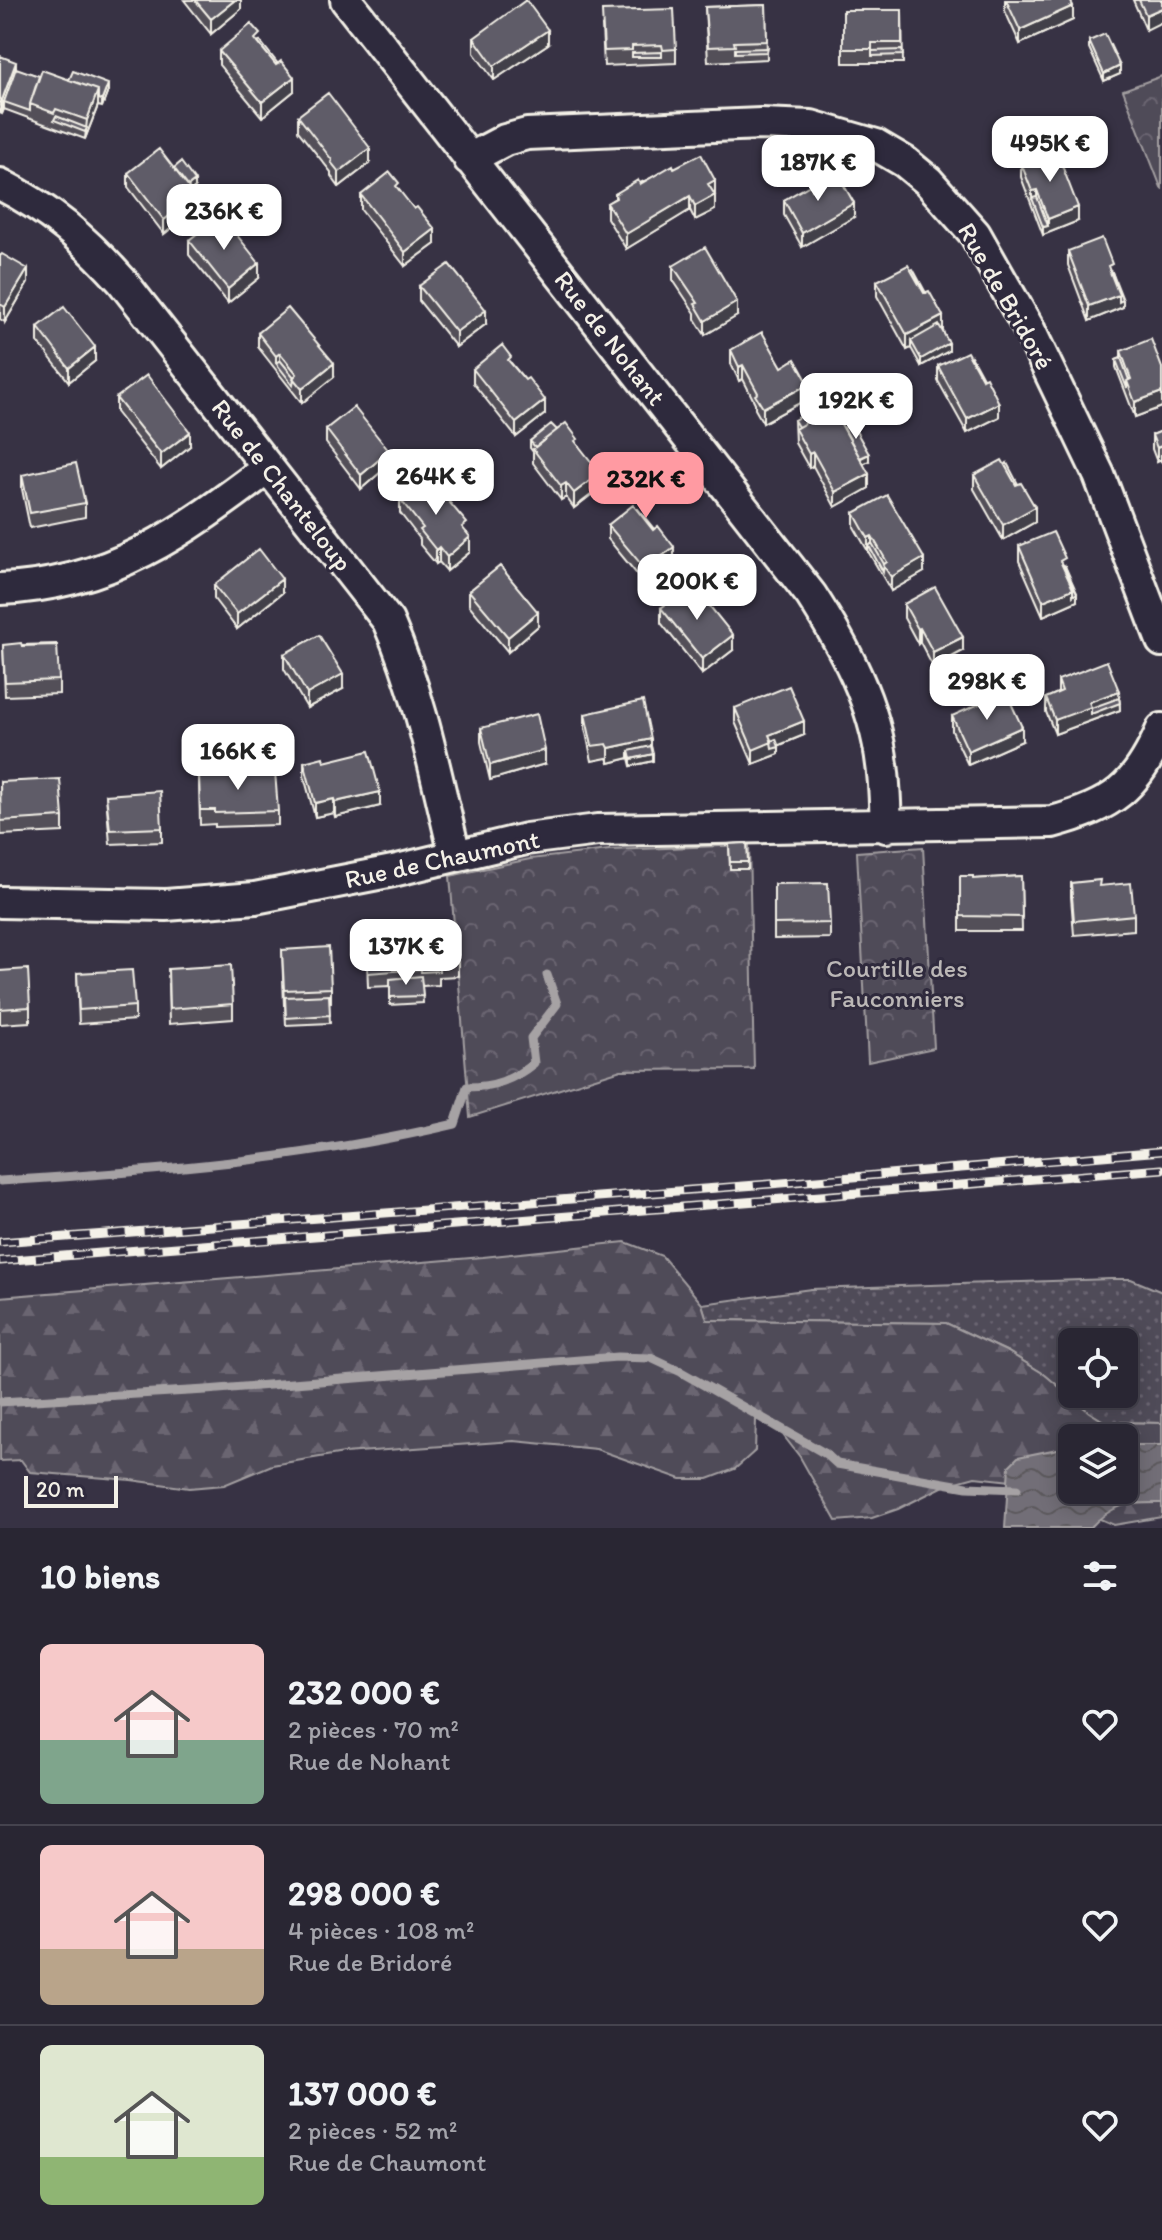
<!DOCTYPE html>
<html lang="fr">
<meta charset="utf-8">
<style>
:root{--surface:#292633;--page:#35323f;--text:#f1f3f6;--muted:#a5a5ac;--line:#45434e;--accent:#ff9aa2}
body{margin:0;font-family:Itim,sans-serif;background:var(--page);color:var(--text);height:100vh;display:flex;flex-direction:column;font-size:30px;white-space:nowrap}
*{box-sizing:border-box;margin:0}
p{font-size:26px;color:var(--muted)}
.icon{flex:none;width:44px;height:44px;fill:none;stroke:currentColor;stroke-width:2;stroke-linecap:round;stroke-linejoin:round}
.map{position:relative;height:1528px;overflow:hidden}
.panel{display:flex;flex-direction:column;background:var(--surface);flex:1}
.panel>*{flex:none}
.fabs{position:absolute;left:1058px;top:1328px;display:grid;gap:16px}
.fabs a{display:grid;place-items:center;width:80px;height:80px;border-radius:12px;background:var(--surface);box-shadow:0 4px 20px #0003,0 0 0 2px var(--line);font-size:40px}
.scale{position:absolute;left:24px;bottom:20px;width:94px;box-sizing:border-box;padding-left:8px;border:4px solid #f4f1e8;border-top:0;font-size:22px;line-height:28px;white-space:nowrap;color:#f4f1e8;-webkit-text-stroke:6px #2f2a3d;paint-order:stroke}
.price{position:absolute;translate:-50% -68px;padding:0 18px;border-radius:16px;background:#fff;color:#222;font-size:26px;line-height:52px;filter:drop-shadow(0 2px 4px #0008)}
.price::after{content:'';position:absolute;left:50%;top:48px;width:24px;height:18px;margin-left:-12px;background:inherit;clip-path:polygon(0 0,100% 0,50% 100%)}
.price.on{background:var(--accent);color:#111}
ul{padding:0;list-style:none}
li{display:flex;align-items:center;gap:24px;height:200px;padding:0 40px}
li+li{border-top:2px solid var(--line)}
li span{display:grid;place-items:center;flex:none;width:224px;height:160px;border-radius:12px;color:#555}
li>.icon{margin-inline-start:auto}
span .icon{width:96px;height:96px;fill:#fffc;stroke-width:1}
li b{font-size:34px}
h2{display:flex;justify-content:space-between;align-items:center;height:96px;padding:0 40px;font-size:34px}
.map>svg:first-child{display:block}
.grass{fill:url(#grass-dots);stroke:#a29ea0;stroke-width:2;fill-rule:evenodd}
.forest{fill:url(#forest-firs);stroke:#a29ea0;stroke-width:2;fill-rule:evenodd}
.park{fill:url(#park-crowns);stroke:#a29ea0;stroke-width:2}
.water{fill:url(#water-waves);stroke:#a6a2a4;stroke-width:2}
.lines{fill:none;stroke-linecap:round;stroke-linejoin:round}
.stream{stroke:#a6a2a4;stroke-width:9}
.street-casing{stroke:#f4f1e8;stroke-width:36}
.street{stroke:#2f2a3d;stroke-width:30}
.rail-casing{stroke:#f4f1e8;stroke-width:9}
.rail{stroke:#2f2a3d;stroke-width:6;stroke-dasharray:18;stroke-linecap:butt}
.wall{fill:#524f59;stroke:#f4f1e8;stroke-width:2}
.shaded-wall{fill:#424048;stroke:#f4f1e8;stroke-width:2}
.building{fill:#5f5c67;stroke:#f4f1e8;stroke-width:2}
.labels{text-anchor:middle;stroke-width:6;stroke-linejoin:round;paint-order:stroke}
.street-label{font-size:26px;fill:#f4f1e8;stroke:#2f2a3d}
.park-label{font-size:26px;fill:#bbb7b6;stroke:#2f2a3d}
</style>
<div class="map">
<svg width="1162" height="1528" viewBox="0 0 1162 1528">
<defs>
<pattern id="grass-dots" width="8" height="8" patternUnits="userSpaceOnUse" patternTransform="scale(2)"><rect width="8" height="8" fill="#504b59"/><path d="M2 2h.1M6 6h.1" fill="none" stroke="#6a6571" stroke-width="1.8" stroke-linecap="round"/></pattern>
<pattern id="forest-firs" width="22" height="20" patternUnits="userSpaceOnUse" patternTransform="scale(2)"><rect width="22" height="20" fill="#504b59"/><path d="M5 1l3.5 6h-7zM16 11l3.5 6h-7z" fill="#6a6571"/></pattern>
<pattern id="park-crowns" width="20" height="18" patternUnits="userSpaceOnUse" patternTransform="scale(2)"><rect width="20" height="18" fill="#504b59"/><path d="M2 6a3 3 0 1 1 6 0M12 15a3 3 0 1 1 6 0" fill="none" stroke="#6a6571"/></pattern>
<pattern id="water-waves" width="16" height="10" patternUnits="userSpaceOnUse" patternTransform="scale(2)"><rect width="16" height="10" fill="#726e77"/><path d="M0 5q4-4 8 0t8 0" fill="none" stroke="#5b595c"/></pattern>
</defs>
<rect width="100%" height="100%" fill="#373244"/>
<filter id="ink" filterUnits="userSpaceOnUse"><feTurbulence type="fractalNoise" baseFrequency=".0125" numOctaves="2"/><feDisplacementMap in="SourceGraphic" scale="16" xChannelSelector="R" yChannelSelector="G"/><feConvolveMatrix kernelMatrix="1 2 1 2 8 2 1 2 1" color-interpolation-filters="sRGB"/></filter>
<g filter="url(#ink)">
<path class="grass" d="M1111,1279H1131L1162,1292V1423L1105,1422L1089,1412L1044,1374L1008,1352L946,1323L707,1320L702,1304L811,1289ZM1072,1342H1124V1394H1072Z"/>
<path class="forest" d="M625,1242L662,1256L702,1304L707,1320L946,1323L1008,1352L1044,1374L1089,1412L1105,1422L1162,1423V1517L1114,1525L1011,1481L975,1477L946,1485L898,1509L872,1518L836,1521L800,1457L783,1435L756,1419L755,1451L735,1469L708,1479H681L596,1449L514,1441L344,1453L272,1465L224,1485L189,1488L131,1480L30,1472L21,1460L0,1461V1297L483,1257ZM1072,1438H1124V1490H1072Z"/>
<path class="park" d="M1162,76V190L1123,90Z
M749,845L754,1069L621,1070L470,1117L450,876L530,859L609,850Z
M923,847L934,1048L868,1062L857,852Z"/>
<path class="water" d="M1124,1445H1162V1503C1129,1503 1114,1502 1090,1528H1005L1009,1466L1018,1457L1072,1446V1490H1124Z"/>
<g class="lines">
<path class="stream" d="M0,1181C152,1172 307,1159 455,1124L467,1087C494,1087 513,1080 534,1063L531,1038L557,1004L547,975
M0,1402L206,1390L617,1357L651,1358L681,1372L826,1454L837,1464L967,1487L1017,1489"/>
<g class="street-casing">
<path id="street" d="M346,0L811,595C844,646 875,703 882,765C885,785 885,806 886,827
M469,159L505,140L527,134L761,124L811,126L876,145L905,162L928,181L975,234L1029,329L1099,475L1162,641
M0,184C51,210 84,239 122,281L388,621C421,696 436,776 455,855
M0,589C111,585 183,532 268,468
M0,902L166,905L255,898L393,871L526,839L598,830L1052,822C1112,806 1137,788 1162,729"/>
</g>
<use href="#street" class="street"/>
<g class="rail-casing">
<path id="rail" d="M0,1242L770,1184L1162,1151
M0,1261L1162,1169"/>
</g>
<use href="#rail" class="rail"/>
</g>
<path class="wall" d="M184,0H241V9L211,34Z
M1005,0H1070L1073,20L1020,44L1005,11Z
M1133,0H1162L1146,30Z
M766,5L767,59L708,62L705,7Z
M843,10H902L903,63H843Z
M602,26L676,49V63L604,66Z
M474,38L548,44L494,80L474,53Z
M260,41L294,91L262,117L219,65V51Z
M1089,41L1120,74L1104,81L1089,48Z
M0,56L16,69L39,76L69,80L108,91L102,107L98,106L85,139L4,109L2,114L0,113Z
M298,116L370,163L339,187L331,176V172L298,131Z
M1021,163L1078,221L1043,235L1021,177Z
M674,168L715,194V210L695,220L690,210L626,249L607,218V203L615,198V194Z
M128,173L195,188L191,191L195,210L164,234L128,187Z
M399,190L435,244L405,266L361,210V195Z
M812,190L854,217L802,247L784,215V200Z
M189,240L259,278L228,303L189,255Z
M1068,251L1112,272L1123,307L1089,321L1068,265Z
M0,256L28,283L5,322L0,319Z
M673,266L737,316L705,335L695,319V313L673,280Z
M877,281L943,330L949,351L921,366L911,348L907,350L877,296Z
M419,286L486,324L456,347L419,301Z
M38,327L95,361L69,382L38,342Z
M258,333L334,377L302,403L258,347Z
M731,350L782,367L809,398L763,423L755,409V403L743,379L739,381L731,364Z
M1121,351L1162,368V407L1135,417L1116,367V360L1121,358Z
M511,363L525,380L545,414L516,437L473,383V369Z
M938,366L999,417L967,433L938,381Z
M116,398L190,446L161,469L116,412Z
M824,412L844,428L869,461L863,464L869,488L835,507L813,466L809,468L795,443L794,420Z
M326,429L389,465L361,489L326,443Z
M557,430L578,445L600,488L574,508L566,497L561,500L533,463V452L530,448V441Z
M1162,431V463L1161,460L1157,462L1152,449V435Z
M22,475L85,503V517L30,528L22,489Z
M974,475L1018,484L1035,522L1003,540L974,489Z
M400,499L467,533L470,552L447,571L439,562L436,564L420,545V539L400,513Z
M854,513L924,572L891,591L854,527Z
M608,525L674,562L645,584L608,539Z
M1019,546L1065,566L1077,601L1043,616L1019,561Z
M214,585L282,593L237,629L214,599Z
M469,591L538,626L508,652L469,605Z
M904,604L963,651L933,667L920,642L918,644L904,618Z
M661,608L733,650L702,674L661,623Z
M3,645H22L59,680V694L5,696Z
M284,654L343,689L307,708L284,669Z
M1058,680L1119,698L1120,710L1055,734L1046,712V698L1058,693Z
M735,708L804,735L778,746L779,754L753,764L735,722Z
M585,714L651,746L653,761L631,766L629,758L609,763L607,758L592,761L585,728Z
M952,716L1022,741L968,765L952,731Z
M481,728L545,764L490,780L481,742Z
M304,762H324L380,806L335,817L334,813L315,817L304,776Z
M199,773L278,811V825L215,827V824L200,825Z
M0,782L63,817V832L1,835Z
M106,795L162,828V842L110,844Z
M747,843L748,869H730L729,844Z
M960,876L973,879L1021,876L1022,931H960Z
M1071,883L1099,886L1134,915V930L1074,935L1071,897Z
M774,884L830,923V938L774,939Z
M366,932L419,933L458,962V976L439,977V985L422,986L423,1003L390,1005V986L368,987Z
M282,950L331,988V1002H329L330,1023L286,1025L285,1005H284Z
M0,971L30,1007V1022L0,1024Z
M77,973L135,1006V1020L79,1024Z
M168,984L233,1004V1019L169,1024Z"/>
<path class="shaded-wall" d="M235,0H241V9L211,34V19Z
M1073,6V20L1020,44V30Z
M1162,8V22L1146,30V15Z
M548,30V44L494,80V66Z
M16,62V76L4,102V109L2,114V100Z
M1120,66V74L1104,81V74Z
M294,77V91L262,117V102Z
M108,84V91L102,107V100Z
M98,90V105L85,139L87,120Z
M370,148V163L339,187V172Z
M715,180V194L708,198V184Z
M195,181V188L185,196V189Z
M1037,190V204L1032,199V191Z
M715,195V210L695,220V206Z
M195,196V210L164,234V220Z
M690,196V210L626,249V234Z
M854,203V217L802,247V233Z
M1078,207V221L1043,235V227L1048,226V219Z
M435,229V244L405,266V252Z
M259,263V278L228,303V289Z
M28,269V283L5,322V307Z
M1119,295L1123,300V307L1089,321V306Z
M737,302V316L705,335V321Z
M486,310V324L456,347V332Z
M943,316V330L914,346L911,341V348L907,350V335Z
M949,343V351L921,366V359Z
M95,347V361L69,382V368Z
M280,353V367L276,363V356Z
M334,363V377L302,403V389Z
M743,365V379L739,381V367Z
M809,384V398L763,423V408Z
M1162,392V407L1135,417V402Z
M545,400V414L516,437V423Z
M999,403V417L967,433V419Z
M190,432V446L161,469V454Z
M1161,446V460L1157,462V448Z
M389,451V465L361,489V475Z
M813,452V466L809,468V454Z
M869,454V461L857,467V460Z
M600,473V488L574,508V493Z
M869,474V488L835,507V492Z
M566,483V497L561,500V486Z
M1035,507V522L1003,540V525Z
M872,536V551L869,546L868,553V538Z
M470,537V552L447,571V557Z
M439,547V562L436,564V550Z
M674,547V562L645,584V569Z
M924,558V572L891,591V577Z
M282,579V593L237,629V614Z
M1073,589L1077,593V601L1043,616V601Z
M538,612V626L508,652V637Z
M920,628V642L918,644V629Z
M733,635V650L702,674V659Z
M963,637V651L933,667V652Z
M343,674V689L307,708V694Z
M1119,691L1120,710L1055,734V720L1089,702Z
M804,721V735L772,748L779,747V754L753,764V750L769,735Z
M1022,727V741L968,765V751Z
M651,739V754L629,751V758L609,763V748Z
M545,750V764L490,780V765Z
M653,754V761L631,766V759Z
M380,792V806L335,817V802Z
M334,799V813L315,817V803Z"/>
<path class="building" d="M195,0H235L211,19Z
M526,0L548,30L494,66L474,38Z
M1006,0H1070L1073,6L1020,30Z
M1139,0H1162V8L1146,15Z
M766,5L767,41L734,42L735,46L708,47L705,7Z
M674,9L676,49L663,50L662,45L632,46V50L604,51L602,11Z
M843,10H902V43H872V49H843Z
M251,24L260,34L255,39L276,65L281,61L294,77L262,102L219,51Z
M1105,34L1120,66L1104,74L1089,41Z
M260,41L278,64L276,65L258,43Z
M768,48L767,52L735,53V49Z
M902,50L903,55L872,56V51Z
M662,52V57H632V53Z
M0,56L16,62L2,100L0,99Z
M16,68L39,76L30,104V111L4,102Z
M42,70L98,90L87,120L56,109L54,113L30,104Z
M73,71L108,84L102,100L98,99V90L69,80Z
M328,93L370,148L339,172L331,162L332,160L298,116Z
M56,116L87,128L85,132L54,120Z
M159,149L195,196L164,220L128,173Z
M1056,150L1078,207L1048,219L1037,190L1032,191L1021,163Z
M701,154L715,180L708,184L715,195L695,206L690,196L626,234L607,203L616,198L615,194L638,180L640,184L673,165L674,168Z
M181,162L195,181L188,186L174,168Z
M390,172L399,183L396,186L414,209L417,207L435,229L405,252L361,195Z
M838,175L854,203L802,233L784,200L810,185L812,190Z
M1037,197L1048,226L1043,227L1032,198Z
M221,215L259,263L228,289L189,240Z
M1102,238L1112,264L1108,266L1119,295L1089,306L1068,251Z
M705,247L737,302L705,321L695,304L698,303L673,266Z
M2,254L28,269L5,307L0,304V256Z
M449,264L486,310L456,332L419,286Z
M908,265L924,293L929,291L943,316L907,335L877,281Z
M913,269L926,293H924L911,270Z
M1110,272H1112L1123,300L1119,302V295Z
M64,307L95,347L69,368L38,327Z
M288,308L334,363L302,389L293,378L297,374L280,353L276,356L258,333Z
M939,325L949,343L921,359L911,341Z
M762,332L782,367L795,359L809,384L763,408L755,395L758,393L743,365L739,367L731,350Z
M1151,339L1162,368V392L1135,402L1127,381L1131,379L1121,351Z
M502,345L511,357L508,360L525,380L528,378L545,400L516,423L473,369Z
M967,352L982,379L986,377L999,403L967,419L938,366Z
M971,356L983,378L982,379L970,357Z
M1121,358L1129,380L1127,381V388L1116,360Z
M280,360L294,377L293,385L276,363Z
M147,375L190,432L161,454L116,398Z
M820,405L824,412L798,427L794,420Z
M354,407L389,451L361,475L326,429Z
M832,408L869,474L835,492L813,452L809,454L795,429Z
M566,423L578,439L575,441L600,473L574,493L566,483L561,486L533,449Z
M551,424L557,430L535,447L530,441Z
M852,424L869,454L860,458L844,428Z
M1162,431V448L1161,446L1157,448L1152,435Z
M1002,460L1016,485L1021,483L1035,507L1003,525L974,475Z
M76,463L85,503L30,513L22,475Z
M1007,463L1018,484L1016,485L1005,465Z
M427,476L467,523L462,527L470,537L447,557L439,547L436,550L420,530L423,528L400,499Z
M887,495L924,558L891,577L883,565L887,562L872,536L868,538L854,513Z
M633,505L653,530L658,526L674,547L645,569L608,525Z
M637,509H638L654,529L653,530Z
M1053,532L1065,558L1060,561L1073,589L1043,601L1019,546Z
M872,543L884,564L883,572L869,546Z
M259,549L282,579L237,614L214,585Z
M500,566L538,612L508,637L469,591Z
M1063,566H1065L1077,593L1073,596V589Z
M692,584L733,635L702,659L661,608Z
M935,587L963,637L933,652L920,628L918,629L904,604Z
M319,635L343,674L307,694L284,654Z
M21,643L22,646L57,645L59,680L5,682L3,645Z
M56,644V645L22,646V645Z
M1107,661L1119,691L1089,702L1091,707L1055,720L1046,698L1062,691L1058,680Z
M789,686L804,721L769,735L772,742L753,750L735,708Z
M1006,692L1022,727L968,751L952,716Z
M1119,698L1120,703L1091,714V708Z
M643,701L651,739L609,748L607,744L592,746L585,714Z
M537,714L545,750L490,765L481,728Z
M776,739L779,747L772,749L771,741Z
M651,746L653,754L631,759L629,751Z
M369,751L380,792L335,802L334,799L315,803L304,762L323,757L324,762Z
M275,771L278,811L215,813V810H200L199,773Z
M60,779L63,817L1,821L0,782Z
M160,791L162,828L110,830L106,795Z
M747,843L748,862H730L729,844Z
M960,876H973V879L1021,876L1022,917L960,916Z
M1100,880L1099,886L1131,883L1134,915L1074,921L1071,883Z
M828,883L830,923L774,924V884Z
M419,929V933L456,929L458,962H439V971L421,972V969L368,973L366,932Z
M329,947L331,988L284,990L282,950Z
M231,965L233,1004L169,1009L168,969Z
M28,969L30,1007L0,1009V971Z
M132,970L135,1006L79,1010L77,973Z
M421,976L423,996L390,997V979Z
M329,995L330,1015L286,1018L285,997Z"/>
</g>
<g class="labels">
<g class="street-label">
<text transform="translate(1006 296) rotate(60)" y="9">Rue de Bridoré</text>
<text transform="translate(610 338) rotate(52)" y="9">Rue de Nohant</text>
<text transform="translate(282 485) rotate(52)" y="9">Rue de Chanteloup</text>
<text transform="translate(442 859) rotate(-12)" y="9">Rue de Chaumont</text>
</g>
<g class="park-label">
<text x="897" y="977">Courtille des<tspan x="897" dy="30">Fauconniers</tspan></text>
</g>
</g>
</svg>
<div class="fabs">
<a><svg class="icon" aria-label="locate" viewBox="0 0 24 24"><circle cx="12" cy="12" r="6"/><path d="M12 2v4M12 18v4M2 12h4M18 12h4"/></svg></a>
<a><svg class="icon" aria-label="layers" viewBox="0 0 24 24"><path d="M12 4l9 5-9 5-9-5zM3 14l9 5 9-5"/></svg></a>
</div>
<div class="scale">20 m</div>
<b class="price" style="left:1050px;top:184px">495K €</b>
<b class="price" style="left:818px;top:203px">187K €</b>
<b class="price" style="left:224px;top:252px">236K €</b>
<b class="price" style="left:856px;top:441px">192K €</b>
<b class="price" style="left:436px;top:517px">264K €</b>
<b class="price on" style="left:646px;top:520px">232K €</b>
<b class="price" style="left:697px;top:622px">200K €</b>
<b class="price" style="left:987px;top:722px">298K €</b>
<b class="price" style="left:238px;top:792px">166K €</b>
<b class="price" style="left:406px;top:987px">137K €</b>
</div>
<section class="panel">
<h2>10 biens<svg class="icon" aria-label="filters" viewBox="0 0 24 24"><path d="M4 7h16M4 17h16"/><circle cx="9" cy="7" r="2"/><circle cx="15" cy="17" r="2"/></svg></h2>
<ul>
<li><span style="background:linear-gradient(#f6c9c9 60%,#7fa58c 0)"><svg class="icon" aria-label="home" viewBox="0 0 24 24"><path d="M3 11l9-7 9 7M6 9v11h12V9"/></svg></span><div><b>232 000 €</b><p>2 pièces · 70 m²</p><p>Rue de Nohant</p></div><svg class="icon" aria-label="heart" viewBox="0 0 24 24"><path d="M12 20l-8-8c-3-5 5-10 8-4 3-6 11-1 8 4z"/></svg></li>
<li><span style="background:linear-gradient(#f6c9c9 65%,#b9a48a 0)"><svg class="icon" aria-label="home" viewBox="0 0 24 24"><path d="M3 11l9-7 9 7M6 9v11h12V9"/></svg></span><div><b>298 000 €</b><p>4 pièces · 108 m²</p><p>Rue de Bridoré</p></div><svg class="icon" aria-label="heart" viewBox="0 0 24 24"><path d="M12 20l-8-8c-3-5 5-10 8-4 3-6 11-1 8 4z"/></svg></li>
<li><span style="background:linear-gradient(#dfe7d0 70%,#8fb573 0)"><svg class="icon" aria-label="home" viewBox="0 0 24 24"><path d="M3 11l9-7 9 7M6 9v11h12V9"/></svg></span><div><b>137 000 €</b><p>2 pièces · 52 m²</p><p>Rue de Chaumont</p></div><svg class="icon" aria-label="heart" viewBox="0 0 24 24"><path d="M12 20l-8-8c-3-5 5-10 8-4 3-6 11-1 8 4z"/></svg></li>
</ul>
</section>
